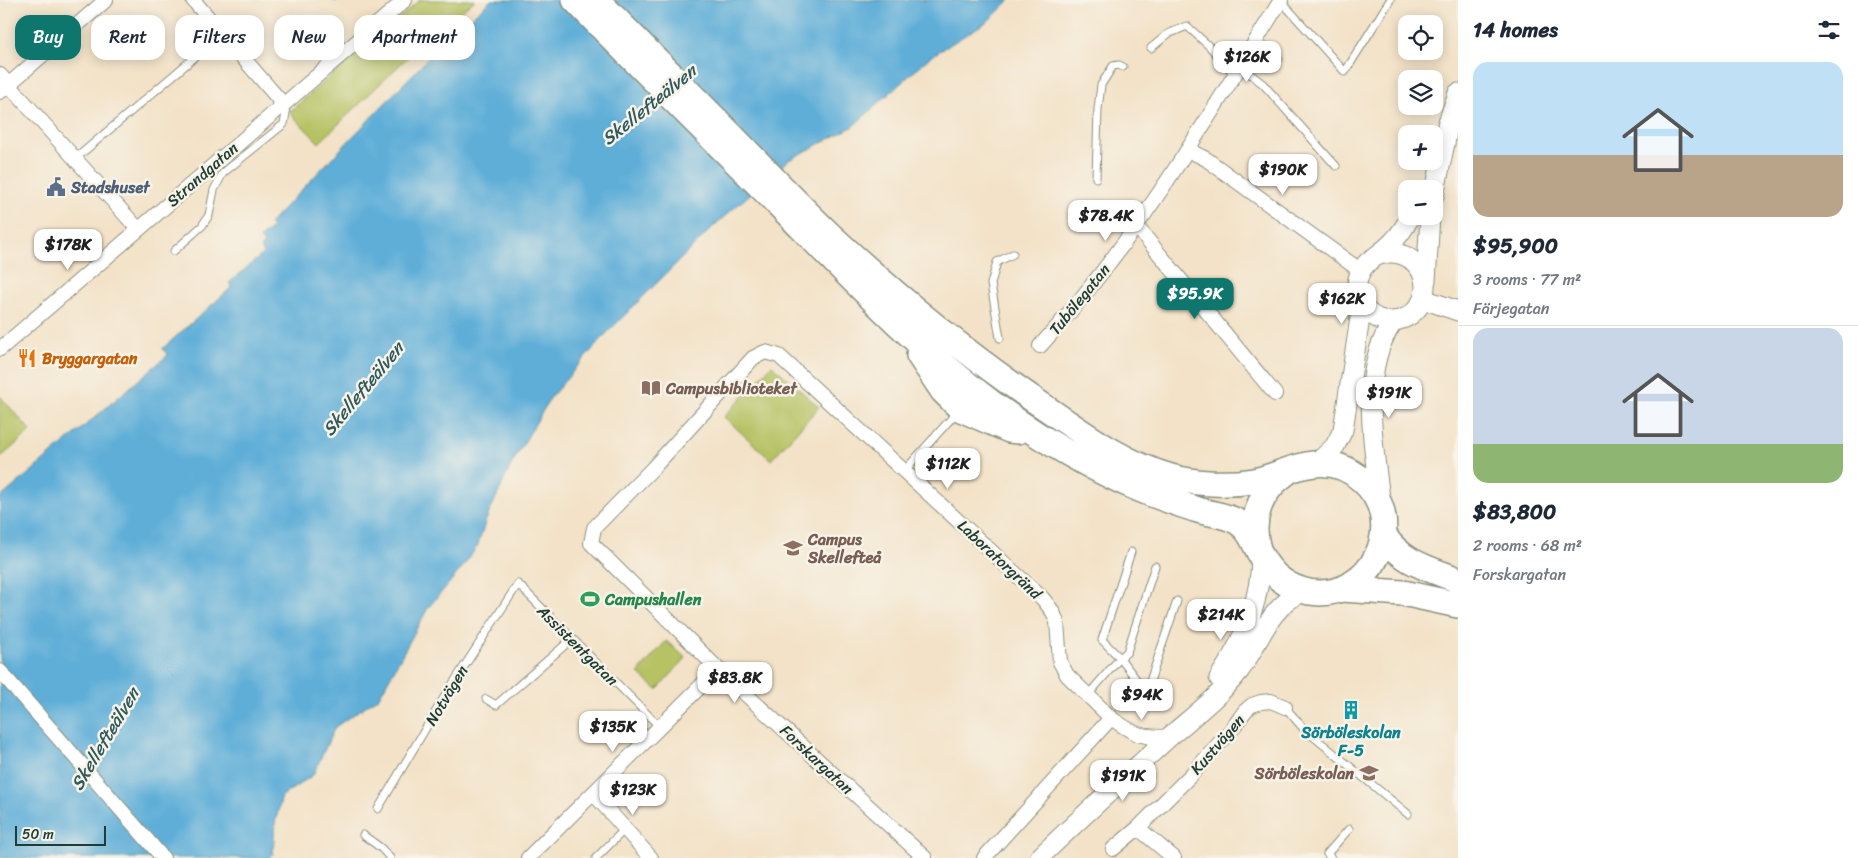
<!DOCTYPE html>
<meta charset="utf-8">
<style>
:root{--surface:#fff;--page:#f2f2f3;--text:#1f2937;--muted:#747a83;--line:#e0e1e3;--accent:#0f766e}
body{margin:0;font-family:Sriracha,sans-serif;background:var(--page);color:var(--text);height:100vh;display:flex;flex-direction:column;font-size:19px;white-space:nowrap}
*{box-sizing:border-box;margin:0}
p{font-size:16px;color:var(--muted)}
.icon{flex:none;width:28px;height:28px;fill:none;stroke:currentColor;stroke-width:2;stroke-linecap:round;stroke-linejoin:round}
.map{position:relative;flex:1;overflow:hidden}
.details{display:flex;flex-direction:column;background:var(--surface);width:400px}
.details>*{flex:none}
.banner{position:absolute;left:15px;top:15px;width:475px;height:45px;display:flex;gap:10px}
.controls{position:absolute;left:1398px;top:15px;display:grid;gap:10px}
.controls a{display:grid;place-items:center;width:45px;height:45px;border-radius:10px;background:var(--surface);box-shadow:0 2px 12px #0003;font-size:25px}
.scale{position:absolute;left:15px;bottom:12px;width:91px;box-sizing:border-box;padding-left:5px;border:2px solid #1f3d34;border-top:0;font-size:14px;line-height:18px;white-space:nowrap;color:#1f3d34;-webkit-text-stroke:4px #f7f3e8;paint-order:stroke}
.price{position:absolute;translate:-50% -42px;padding:0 11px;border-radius:10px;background:#fff;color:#222;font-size:16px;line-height:32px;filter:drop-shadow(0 1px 2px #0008)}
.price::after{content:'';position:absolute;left:50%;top:30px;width:15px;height:11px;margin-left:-8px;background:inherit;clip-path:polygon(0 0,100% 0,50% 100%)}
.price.current{background:var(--accent);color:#fff}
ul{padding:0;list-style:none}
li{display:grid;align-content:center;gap:10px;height:265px;padding:0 15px}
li+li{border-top:1px solid var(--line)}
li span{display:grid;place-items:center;height:155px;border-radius:15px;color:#555}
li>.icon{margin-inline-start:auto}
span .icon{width:90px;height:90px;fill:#fffc;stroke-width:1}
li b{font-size:21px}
h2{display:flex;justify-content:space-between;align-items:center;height:60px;padding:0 15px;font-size:21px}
.tag{padding:0 18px;border-radius:15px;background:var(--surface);box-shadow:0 2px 12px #0003;font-size:18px;line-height:45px}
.tag.current{background:var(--accent);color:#fff}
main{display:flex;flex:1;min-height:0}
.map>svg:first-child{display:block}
.green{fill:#b6c263;stroke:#6a804c}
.water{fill:#5eaed8;stroke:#3e7686}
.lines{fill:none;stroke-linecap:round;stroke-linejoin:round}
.stream{stroke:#5eaed8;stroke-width:4}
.lane-casing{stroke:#89907e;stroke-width:9}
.street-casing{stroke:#89907e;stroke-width:16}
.secondary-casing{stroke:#89907e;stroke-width:21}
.highway-casing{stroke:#89907e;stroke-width:28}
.lane{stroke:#fff;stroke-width:7}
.street{stroke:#fff;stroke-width:14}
.secondary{stroke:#fff;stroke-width:19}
.highway{stroke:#fff;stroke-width:25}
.labels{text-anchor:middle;stroke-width:5;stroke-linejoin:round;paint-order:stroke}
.street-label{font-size:16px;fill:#1f3d34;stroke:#f7f3e8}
.service-label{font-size:16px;font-weight:bold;fill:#4e5e75;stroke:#f7f3e8;text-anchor:start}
.food-label{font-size:16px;font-weight:bold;fill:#c56008;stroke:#f7f3e8;text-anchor:start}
.education-label{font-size:16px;font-weight:bold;fill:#785e54;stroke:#f7f3e8;text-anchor:start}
.leisure-label{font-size:16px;font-weight:bold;fill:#27864d;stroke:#f7f3e8;text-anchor:start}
.culture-label{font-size:16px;font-weight:bold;fill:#0d838f;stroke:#f7f3e8}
.water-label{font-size:18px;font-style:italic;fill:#2f595d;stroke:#f7f3e8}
</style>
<main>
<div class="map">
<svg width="1458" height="858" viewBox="0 0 1458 858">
<rect width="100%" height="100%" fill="#f7f3e8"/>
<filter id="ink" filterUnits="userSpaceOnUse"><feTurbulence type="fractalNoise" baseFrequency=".02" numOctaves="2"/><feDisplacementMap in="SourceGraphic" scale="10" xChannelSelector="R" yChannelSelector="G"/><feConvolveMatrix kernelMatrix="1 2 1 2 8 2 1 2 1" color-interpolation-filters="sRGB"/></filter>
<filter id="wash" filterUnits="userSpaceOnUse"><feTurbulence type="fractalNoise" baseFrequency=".0096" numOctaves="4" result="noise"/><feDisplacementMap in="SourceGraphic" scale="20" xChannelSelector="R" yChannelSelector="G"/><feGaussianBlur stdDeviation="1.12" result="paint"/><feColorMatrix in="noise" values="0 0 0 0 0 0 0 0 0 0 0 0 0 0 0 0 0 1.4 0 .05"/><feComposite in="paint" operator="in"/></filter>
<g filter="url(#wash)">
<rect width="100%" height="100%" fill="#f3e2c7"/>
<path class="green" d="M420,0H475L410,55L319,143L289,112Z
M772,365L819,407L771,460L724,417Z
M0,396L31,431L0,458Z
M666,641L686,658L657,690L638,673Z"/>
<path class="water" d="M491,0H1010L988,21L930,57L852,127L789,160L716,224L606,334L576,368L551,397L511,465L486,520L478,545L462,568L428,608L379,697L335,727L313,775L282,796L275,823L273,854L269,858H0V498L168,355L162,349L232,287L229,283L264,253L260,248L264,243L260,238L272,228L269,224L285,207L439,47Z"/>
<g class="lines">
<path class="stream" d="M335,0H336"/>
</g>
</g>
<g filter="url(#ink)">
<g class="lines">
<g class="lane-casing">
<path id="lane" d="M1281,1L1345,72L1390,0
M1256,40L1279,59
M1151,48L1168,34L1187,26L1210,47L1235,75
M1240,66L1263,84L1336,166
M75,159L222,34
M1096,178L1098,109L1101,85L1113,66L1119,65L1123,67
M174,251L202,226L209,215L214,190L223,173L284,124L286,113L283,104
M1000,338L991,284L997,262L1013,254
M905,470L957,412
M1146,693L1177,601
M1088,695L1120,658L1102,640L1131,552
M486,699L496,705L572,639
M1152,700L1120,658L1127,652L1155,566
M1285,707L1303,728L1408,814
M378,809L443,699L518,584L660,727
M363,835L381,848L390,858
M596,858L625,829
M1331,858L1327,854L1349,829"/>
</g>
<g class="street-casing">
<path id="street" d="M193,0L283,104
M0,75L138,229
M0,92L106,0
M1188,150L1206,159L1361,271
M1137,227L1275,394
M1040,346C1136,242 1207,119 1281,0
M0,349L405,0
M0,671L163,858
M1111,718C1137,736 1139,737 1170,737
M593,793L651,858
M1138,828L1174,858
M1113,849L1138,828L1192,774L1232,729L1245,711L1252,705L1261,702L1271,701L1285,707
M528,858L718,669
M925,858L718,669L591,543L594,528L653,468L753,358L765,352L779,356L1043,599L1053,612L1057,622L1060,662L1067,675L1111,718L984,858"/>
</g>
<g class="secondary-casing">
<path id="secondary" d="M1447,125L1458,93
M1434,196L1451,114
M1357 287a34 34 0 1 1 68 0a34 34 0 1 1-68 0Z
M1376,256C1390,246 1403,233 1410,216
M1426,281L1430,216
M1423,299L1458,311
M1316,464L1335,446L1343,430L1362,305
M1381,505C1374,452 1358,367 1394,321
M1219,678C1243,642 1261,600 1261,556
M1039,858C1081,817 1125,778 1168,738C1192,717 1220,696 1240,670C1261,640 1268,608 1303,591"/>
</g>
<g class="highway-casing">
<path id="highway" d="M575,0C643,70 712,138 781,207C862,289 940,373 1038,435C1073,457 1110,478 1149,493C1165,499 1181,505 1198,510C1211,514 1226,515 1238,522C1251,531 1254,543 1261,556C1271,575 1288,588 1309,592C1372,602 1410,522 1362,480C1349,468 1332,462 1314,464C1293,466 1274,477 1254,481C1228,485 1196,484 1171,477C1124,464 1083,433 1043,406C969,356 898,298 832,237C799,206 768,173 737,141C690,93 643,47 597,0
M919,355L943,391L961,409L1009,430L1018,431
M1384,535C1400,562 1430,569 1458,580
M1258,549C1249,519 1261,490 1286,473
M1342,589L1403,593L1458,605"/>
</g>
<use href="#lane" class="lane"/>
<use href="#street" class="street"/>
<use href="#secondary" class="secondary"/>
<use href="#highway" class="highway"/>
</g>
</g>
<defs>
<g id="civic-bare" transform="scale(1.5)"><path d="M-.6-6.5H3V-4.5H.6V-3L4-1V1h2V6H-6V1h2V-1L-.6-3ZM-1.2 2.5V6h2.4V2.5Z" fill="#5c6f8a" stroke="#f7f3e8" stroke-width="2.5" paint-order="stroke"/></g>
<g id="restaurant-bare" transform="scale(1.5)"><path d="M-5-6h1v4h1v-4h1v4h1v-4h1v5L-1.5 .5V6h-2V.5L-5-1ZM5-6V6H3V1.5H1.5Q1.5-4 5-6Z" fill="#e8710a" stroke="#f7f3e8" stroke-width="2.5" paint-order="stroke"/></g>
<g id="library-bare" transform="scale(1.5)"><path d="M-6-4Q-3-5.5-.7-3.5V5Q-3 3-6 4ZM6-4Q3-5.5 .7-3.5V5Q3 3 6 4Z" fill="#8d6e63" stroke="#f7f3e8" stroke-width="2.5" paint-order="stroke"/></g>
<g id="university-bare" transform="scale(1.5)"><path d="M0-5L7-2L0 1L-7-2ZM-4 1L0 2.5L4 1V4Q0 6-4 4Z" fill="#8d6e63" stroke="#f7f3e8" stroke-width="2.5" paint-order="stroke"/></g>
<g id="stadium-bare" transform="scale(1.5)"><path d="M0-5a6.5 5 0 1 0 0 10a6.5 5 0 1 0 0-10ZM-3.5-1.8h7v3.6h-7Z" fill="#2e9e5b" stroke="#f7f3e8" stroke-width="2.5" paint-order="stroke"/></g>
<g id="building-bare" transform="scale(1.5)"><path d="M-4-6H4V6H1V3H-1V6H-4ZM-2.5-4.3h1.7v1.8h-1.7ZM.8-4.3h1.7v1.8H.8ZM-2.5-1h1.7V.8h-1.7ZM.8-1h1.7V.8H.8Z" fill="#0f9aa8" stroke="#f7f3e8" stroke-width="2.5" paint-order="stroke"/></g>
<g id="school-bare" transform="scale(1.5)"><path d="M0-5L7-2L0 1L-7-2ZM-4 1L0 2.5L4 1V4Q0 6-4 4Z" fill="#8d6e63" stroke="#f7f3e8" stroke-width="2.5" paint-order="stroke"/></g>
</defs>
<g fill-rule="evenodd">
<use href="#civic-bare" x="56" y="187"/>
<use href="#restaurant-bare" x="27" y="358"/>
<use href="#library-bare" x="651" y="388"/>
<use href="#university-bare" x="793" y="548"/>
<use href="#stadium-bare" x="590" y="599"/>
<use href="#building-bare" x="1351" y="710"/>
<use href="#school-bare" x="1369" y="773"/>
</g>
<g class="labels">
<g class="street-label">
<text transform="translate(202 174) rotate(-41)" y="6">Strandgatan</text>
<text transform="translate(1079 299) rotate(-51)" y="6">Tubölegatan</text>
<text transform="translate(1000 559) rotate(43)" y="6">Laboratorgränd</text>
<text transform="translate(578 645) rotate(45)" y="6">Assistentgatan</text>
<text transform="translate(446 695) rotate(-59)" y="6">Notvägen</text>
<text transform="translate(1217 744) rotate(-49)" y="6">Kustvägen</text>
<text transform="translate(817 759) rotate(43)" y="6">Forskargatan</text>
</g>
<g class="service-label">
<text x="71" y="193">Stadshuset</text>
</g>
<g class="food-label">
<text x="42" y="364">Bryggargatan</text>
</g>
<g class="education-label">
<text x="666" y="394">Campusbiblioteket</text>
<text x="808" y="545">Campus<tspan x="808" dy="18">Skellefteå</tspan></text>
<text x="1354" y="779" text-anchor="end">Sörböleskolan</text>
</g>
<g class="leisure-label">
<text x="605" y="605">Campushallen</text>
</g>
<g class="culture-label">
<text x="1351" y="738">Sörböleskolan<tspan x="1351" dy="18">F-5</tspan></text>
</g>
<g class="water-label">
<text transform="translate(649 105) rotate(-39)" y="6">Skellefteälven</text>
<text transform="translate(363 389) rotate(-50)" y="6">Skellefteälven</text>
<text transform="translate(105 739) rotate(-59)" y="6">Skellefteälven</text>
</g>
</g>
</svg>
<div class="controls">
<a><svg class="icon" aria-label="locate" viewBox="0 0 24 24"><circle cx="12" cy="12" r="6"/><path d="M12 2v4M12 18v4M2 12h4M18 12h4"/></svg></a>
<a><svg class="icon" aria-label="layers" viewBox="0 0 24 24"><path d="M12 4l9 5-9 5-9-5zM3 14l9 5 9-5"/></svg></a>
<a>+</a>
<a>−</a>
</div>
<div class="scale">50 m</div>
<b class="price" style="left:1247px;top:83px">$126K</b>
<b class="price" style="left:1283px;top:196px">$190K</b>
<b class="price" style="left:1106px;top:242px">$78.4K</b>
<b class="price" style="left:68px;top:271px">$178K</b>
<b class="price current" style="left:1195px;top:320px">$95.9K</b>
<b class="price" style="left:1342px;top:325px">$162K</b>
<b class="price" style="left:1389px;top:419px">$191K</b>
<b class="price" style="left:948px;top:490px">$112K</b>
<b class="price" style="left:1221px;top:641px">$214K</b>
<b class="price" style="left:735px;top:704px">$83.8K</b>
<b class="price" style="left:1142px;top:721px">$94K</b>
<b class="price" style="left:613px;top:753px">$135K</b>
<b class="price" style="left:1123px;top:802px">$191K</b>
<b class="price" style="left:633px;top:816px">$123K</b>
<div class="banner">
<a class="tag current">Buy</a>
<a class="tag">Rent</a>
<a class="tag">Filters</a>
<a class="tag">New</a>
<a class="tag">Apartment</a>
</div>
</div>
<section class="details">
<h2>14 homes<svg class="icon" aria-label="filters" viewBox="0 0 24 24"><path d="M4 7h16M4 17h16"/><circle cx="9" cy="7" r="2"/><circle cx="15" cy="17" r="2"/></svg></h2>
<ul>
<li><span style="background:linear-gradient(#bfe0f5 60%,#b9a48a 0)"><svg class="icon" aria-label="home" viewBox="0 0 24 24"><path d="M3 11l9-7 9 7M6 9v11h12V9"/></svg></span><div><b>$95,900</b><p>3 rooms · 77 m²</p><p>Färjegatan</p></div></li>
<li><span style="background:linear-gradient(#c9d6e8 75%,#8fb573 0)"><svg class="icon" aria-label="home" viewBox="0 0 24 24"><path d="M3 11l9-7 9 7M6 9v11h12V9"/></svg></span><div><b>$83,800</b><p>2 rooms · 68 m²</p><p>Forskargatan</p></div></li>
</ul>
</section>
</main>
